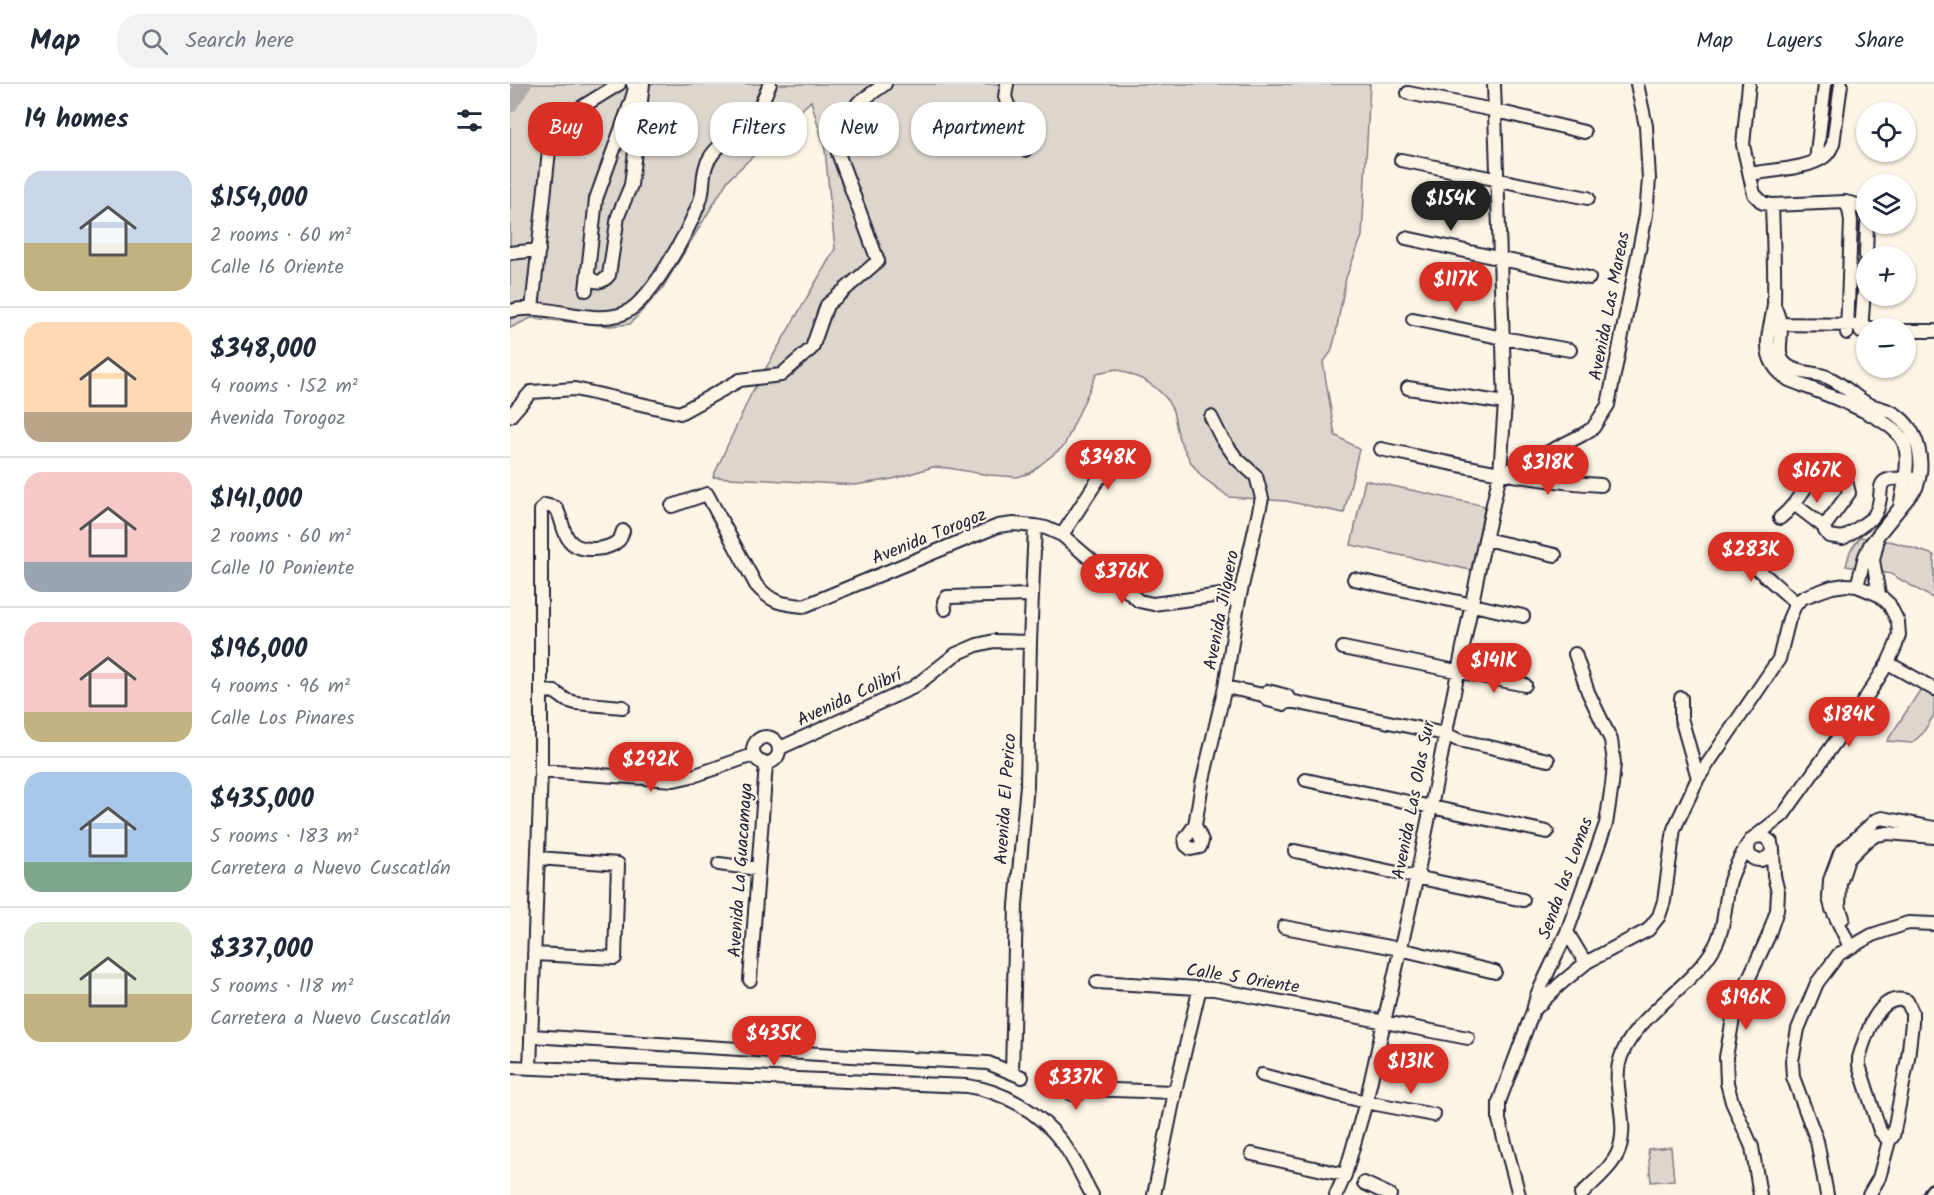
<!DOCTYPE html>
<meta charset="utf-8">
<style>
:root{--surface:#fff;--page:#f2f2f3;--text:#1f2937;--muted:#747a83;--line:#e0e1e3;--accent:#d93025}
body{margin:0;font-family:Kalam,sans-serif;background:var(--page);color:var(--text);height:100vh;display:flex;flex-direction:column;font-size:22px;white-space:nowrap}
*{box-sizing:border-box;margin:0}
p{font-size:20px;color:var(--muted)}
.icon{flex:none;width:33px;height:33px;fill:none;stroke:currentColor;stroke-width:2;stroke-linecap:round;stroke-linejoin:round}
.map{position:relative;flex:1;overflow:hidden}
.sheet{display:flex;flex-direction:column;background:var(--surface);width:510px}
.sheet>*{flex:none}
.guide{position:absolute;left:18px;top:18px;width:570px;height:54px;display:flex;gap:12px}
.fabs{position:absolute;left:1346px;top:18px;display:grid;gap:12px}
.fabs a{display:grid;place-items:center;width:60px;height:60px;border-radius:50%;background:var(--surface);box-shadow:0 2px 4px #0004;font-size:30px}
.price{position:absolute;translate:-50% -51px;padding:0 14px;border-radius:21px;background:var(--accent);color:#fff;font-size:20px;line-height:39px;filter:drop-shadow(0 2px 3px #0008)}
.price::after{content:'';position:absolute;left:50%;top:36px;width:18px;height:14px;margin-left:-9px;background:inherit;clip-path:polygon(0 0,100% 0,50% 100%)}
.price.on{background:#222;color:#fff}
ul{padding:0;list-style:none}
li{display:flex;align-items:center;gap:18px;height:150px;padding:0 24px}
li+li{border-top:2px solid var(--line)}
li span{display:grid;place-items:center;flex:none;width:168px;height:120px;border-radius:18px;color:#555}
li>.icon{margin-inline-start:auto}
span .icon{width:72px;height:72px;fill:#fffc;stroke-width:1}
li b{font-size:26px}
h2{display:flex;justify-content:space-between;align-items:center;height:72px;padding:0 24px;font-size:26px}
.pill{padding:0 21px;border-radius:24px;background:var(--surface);box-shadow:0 2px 4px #0004;font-size:21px;line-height:54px}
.pill.on{background:var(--accent);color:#fff}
header{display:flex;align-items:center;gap:36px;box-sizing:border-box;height:84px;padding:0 30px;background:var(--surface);border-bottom:2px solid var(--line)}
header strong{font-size:28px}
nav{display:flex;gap:33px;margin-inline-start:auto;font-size:21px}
.search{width:420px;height:54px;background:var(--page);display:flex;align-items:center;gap:15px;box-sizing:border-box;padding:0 21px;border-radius:24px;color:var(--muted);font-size:22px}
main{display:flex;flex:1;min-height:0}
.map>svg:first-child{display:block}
.green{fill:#dcd6cc;stroke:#7f7c84;stroke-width:1.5}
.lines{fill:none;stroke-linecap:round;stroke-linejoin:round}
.river{stroke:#b2adab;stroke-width:15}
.minor-casing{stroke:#22223b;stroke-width:16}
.highway-casing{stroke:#22223b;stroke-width:21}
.minor{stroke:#fcf5e5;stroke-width:12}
.highway{stroke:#fcf5e5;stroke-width:16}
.labels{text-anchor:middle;stroke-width:4.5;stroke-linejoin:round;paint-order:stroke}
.street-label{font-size:18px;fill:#22223b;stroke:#fcf5e5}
</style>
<header>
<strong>Map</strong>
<div class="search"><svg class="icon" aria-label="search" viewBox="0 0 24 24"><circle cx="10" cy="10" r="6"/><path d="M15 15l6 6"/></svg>Search here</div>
<nav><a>Map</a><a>Layers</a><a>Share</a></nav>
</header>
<main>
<section class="sheet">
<h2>14 homes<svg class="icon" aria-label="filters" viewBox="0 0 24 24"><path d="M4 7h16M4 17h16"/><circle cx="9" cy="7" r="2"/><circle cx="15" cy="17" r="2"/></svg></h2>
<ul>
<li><span style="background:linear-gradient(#c9d6e8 60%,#c2b280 0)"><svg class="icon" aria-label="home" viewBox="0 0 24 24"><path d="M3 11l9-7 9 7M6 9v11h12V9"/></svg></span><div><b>$154,000</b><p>2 rooms · 60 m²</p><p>Calle 16 Oriente</p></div></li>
<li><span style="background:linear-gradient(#ffd9b3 75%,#b9a48a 0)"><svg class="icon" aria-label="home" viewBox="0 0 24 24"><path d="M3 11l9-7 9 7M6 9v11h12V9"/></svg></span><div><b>$348,000</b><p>4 rooms · 152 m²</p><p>Avenida Torogoz</p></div></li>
<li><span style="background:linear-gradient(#f6c9c9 75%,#9aa5b1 0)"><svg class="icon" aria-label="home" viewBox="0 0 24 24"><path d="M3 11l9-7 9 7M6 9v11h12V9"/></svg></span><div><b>$141,000</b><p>2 rooms · 60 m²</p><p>Calle 10 Poniente</p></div></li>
<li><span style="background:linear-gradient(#f6c9c9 75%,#c2b280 0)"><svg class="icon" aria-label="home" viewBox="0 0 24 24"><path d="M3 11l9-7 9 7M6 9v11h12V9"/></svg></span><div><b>$196,000</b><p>4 rooms · 96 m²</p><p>Calle Los Pinares</p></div></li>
<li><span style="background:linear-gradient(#a9c7e8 75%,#7fa58c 0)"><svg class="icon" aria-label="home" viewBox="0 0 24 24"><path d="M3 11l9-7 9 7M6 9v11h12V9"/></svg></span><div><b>$435,000</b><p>5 rooms · 183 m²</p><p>Carretera a Nuevo Cuscatlán</p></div></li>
<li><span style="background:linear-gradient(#dfe7d0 60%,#c2b280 0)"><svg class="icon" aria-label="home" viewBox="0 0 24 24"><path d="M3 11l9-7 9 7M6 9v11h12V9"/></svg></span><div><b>$337,000</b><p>5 rooms · 118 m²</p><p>Carretera a Nuevo Cuscatlán</p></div></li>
</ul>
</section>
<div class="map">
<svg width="1424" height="1111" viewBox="0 0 1424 1111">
<rect width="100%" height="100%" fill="#fcf5e5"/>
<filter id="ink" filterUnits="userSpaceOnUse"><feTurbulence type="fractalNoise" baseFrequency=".0167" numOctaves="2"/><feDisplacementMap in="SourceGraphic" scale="12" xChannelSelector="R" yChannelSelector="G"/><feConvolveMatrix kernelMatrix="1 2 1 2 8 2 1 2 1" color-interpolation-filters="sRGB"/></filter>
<g filter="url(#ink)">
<path class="green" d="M0,0H860L852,152L836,194L825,254L821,268L813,279L825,351L849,365L834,429L776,417L719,413L691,392L682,380L669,355L663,327L656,314L646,304L634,296L607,285L587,289L554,362L520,389L507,393L479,391L438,384L423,383L383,395L345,401L203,393L241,310L325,165L315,66L301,17L218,96L152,205L120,240L100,242L21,234L0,244Z
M855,396L975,422L961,486L841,461Z
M1350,453L1384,458L1424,471V515L1381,490L1336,482L1340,467Z
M1411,605L1424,611V631L1413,649L1402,659L1377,657Z
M1161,1063L1164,1096L1141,1098L1138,1065Z"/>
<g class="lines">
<path class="river" d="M0,21L14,0"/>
<g class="minor-casing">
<path id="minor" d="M497,0L495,13L515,66
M1239,0L1233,61L1244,110L1253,119L1262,121L1335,118C1345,120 1352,121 1356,131
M898,9L983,26L1074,48
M891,76L1078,114
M1306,77L1315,0
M1240,90C1261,86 1299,85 1315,72C1319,69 1321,64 1323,60L1331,0
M1335,118L1339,125L1341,137L1337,249
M1262,121C1263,153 1265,187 1264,219C1263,236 1255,253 1259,270C1262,282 1269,289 1279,296C1305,307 1384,332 1394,359C1401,378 1393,404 1390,423
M896,154L1079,194
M0,169L29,166
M1356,172L1357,140
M78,192C85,200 93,199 99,191L108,132L121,101L133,0
M76,206L86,115L122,15L125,4L123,0
M1264,221C1266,227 1269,233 1270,239C1274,253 1263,272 1278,282C1288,290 1305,288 1317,293C1332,299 1342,311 1356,319C1365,324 1376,324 1385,330C1409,346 1416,379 1406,404L1360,461L1355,472L1347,502
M22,225L41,48L49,37L109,0
M0,227C35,218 76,240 109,231C139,224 179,145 190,117C195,104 191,90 198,77C208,58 229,49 243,33C251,24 255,10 260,0
M903,235L993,254L1060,266
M1263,240L1351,241L1360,244
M1395,247H1424
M1351,248L1356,178
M898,304L995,319
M0,332L21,308L65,305L170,329L230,296L271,291L302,264L317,221L368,177L328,69L348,19L375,0
M871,365C944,380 1016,397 1091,401
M588 385a7 7 0 1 1 14 0a7 7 0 1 1-14 0Z
M990,389L1009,383L1072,351L1083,344L1098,321L1136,131L1139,95L1136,42L1127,0
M1284,420L1314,443L1315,447L1319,452L1333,454C1338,451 1362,435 1364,432C1380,407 1354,391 1403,395
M162,422L197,410L246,501C262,519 271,520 294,522L488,442L503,440L525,442L536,444L552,451L629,517L643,520L711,511L721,514L728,520
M1270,434C1275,430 1279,426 1283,421C1297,404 1310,371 1336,397L1339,409L1314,443
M552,451L591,391
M975,455L1045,471
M1216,457L1286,519
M1367,459L1363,476L1369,511
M844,495L1013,532
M435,525L434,517L437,513L522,511
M833,564L1015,601
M1378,579L1424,605
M715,603L753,611L758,616L774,620L780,617L935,650L948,656L1038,676
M31,607L45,608L56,616L66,619L113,623
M753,611L758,607L777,612L780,617
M1171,614V634L1188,694
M243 666a13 13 0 1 1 26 0a13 13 0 1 1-26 0Z
M270,664L404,603L446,570L467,561L484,557L520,558
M31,687L164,696L186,691L243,671
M796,696L1037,748
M685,741L692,757L690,763L681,765L676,761L675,755L685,741L692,700L715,603L728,520L752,414L746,392L726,374L711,353L701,333
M785,767L1013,816
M209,780L248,785
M1333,834L1329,822L1330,799L1338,775L1355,758L1366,751L1378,749L1424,753
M774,843L890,865L985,888
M1057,848L1072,873L1077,878
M1340,863L1322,825L1319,814L1320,796L1330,769L1366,736L1372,734L1424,744
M24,870L105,874L108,780L28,774
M240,896L256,680
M587,898L704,905L958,954
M1023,927L1027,911L1057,848L1096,740L1102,701L1104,679L1101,656L1078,608L1065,570
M21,952L341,972L478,979L512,993
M0,983L457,1002C494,1007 529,1028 552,1058C564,1074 572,1093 582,1111
M20,984L31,687V426L35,421L46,424C52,433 52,447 59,456C69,469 98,467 109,456C111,454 112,449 113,447
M502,989L506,821L517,701L520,558L525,442
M752,991L856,1018L924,1031
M558 1004a7 7 0 1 1 14 0a7 7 0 1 1-14 0Z
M572,1005L665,1008
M742,1070L835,1091
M854,1099L880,1111
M644,1111L665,1008L690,903
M826,1111L835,1091L856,1018L907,792L971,474L990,389L995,319L984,0
M1009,1111L989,1036V1018L1023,927L1049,901L1077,878L1138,846L1149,832L1154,817L1164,745L1188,694L1269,575L1279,535L1286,519L1294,513L1322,503L1336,501L1347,502L1369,511L1379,520L1388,538L1389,551L1386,561L1378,579L1348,626L1273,731L1241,756C1231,773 1250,784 1262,769L1261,758L1253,752L1244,753
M1071,1111C1083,1098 1103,1083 1109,1066C1120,1034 1099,1001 1112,970C1128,931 1179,904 1202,867C1215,848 1214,823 1219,801C1222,787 1231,772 1238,760
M1250,1111L1242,1063L1222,1018L1217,999L1216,973L1223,935L1231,911L1258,853L1267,826L1268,808L1264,792L1263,765
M1317,1111L1307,1057L1283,993L1282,977L1288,945L1307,899L1329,870L1362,851L1398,839L1424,840
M1359,1111L1369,1094L1379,1057L1383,1052L1398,974L1402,939V928L1397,917C1368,907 1355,953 1349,974V981L1370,1047L1379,1057"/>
</g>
<g class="highway-casing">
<path id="highway" d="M1422,1111L1424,1108"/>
</g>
<use href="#minor" class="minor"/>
<use href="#highway" class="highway"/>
</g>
</g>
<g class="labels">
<g class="street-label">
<text transform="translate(1099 222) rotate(-79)" y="6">Avenida Las Mareas</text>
<text transform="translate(419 452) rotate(-22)" y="6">Avenida Torogoz</text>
<text transform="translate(711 526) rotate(-79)" y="6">Avenida Jilguero</text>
<text transform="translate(339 613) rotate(-25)" y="6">Avenida Colibrí</text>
<text transform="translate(495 715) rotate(-86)" y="6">Avenida El Perico</text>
<text transform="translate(903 716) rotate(-79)" y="6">Avenida Las Olas Sur</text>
<text transform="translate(230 786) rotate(-86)" y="6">Avenida La Guacamaya</text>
<text transform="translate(1055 794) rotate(-70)" y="6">Senda las Lomas</text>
<text transform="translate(733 894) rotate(9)" y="6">Calle 5 Oriente</text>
</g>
</g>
</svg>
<div class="fabs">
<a><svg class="icon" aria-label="locate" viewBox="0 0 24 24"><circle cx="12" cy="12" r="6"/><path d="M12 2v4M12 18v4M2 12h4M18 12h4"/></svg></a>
<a><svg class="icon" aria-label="layers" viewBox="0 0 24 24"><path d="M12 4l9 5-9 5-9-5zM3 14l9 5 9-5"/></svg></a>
<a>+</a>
<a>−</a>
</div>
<b class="price on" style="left:941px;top:148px">$154K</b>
<b class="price" style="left:946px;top:229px">$117K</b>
<b class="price" style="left:598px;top:407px">$348K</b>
<b class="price" style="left:1038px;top:412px">$318K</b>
<b class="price" style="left:1307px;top:420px">$167K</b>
<b class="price" style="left:1241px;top:499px">$283K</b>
<b class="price" style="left:612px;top:521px">$376K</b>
<b class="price" style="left:984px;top:610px">$141K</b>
<b class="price" style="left:1339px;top:664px">$184K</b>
<b class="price" style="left:141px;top:709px">$292K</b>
<b class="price" style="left:1236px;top:947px">$196K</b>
<b class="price" style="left:264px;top:983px">$435K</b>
<b class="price" style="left:901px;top:1011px">$131K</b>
<b class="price" style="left:566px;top:1027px">$337K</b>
<div class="guide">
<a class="pill on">Buy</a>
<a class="pill">Rent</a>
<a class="pill">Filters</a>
<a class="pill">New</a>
<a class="pill">Apartment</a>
</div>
</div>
</main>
